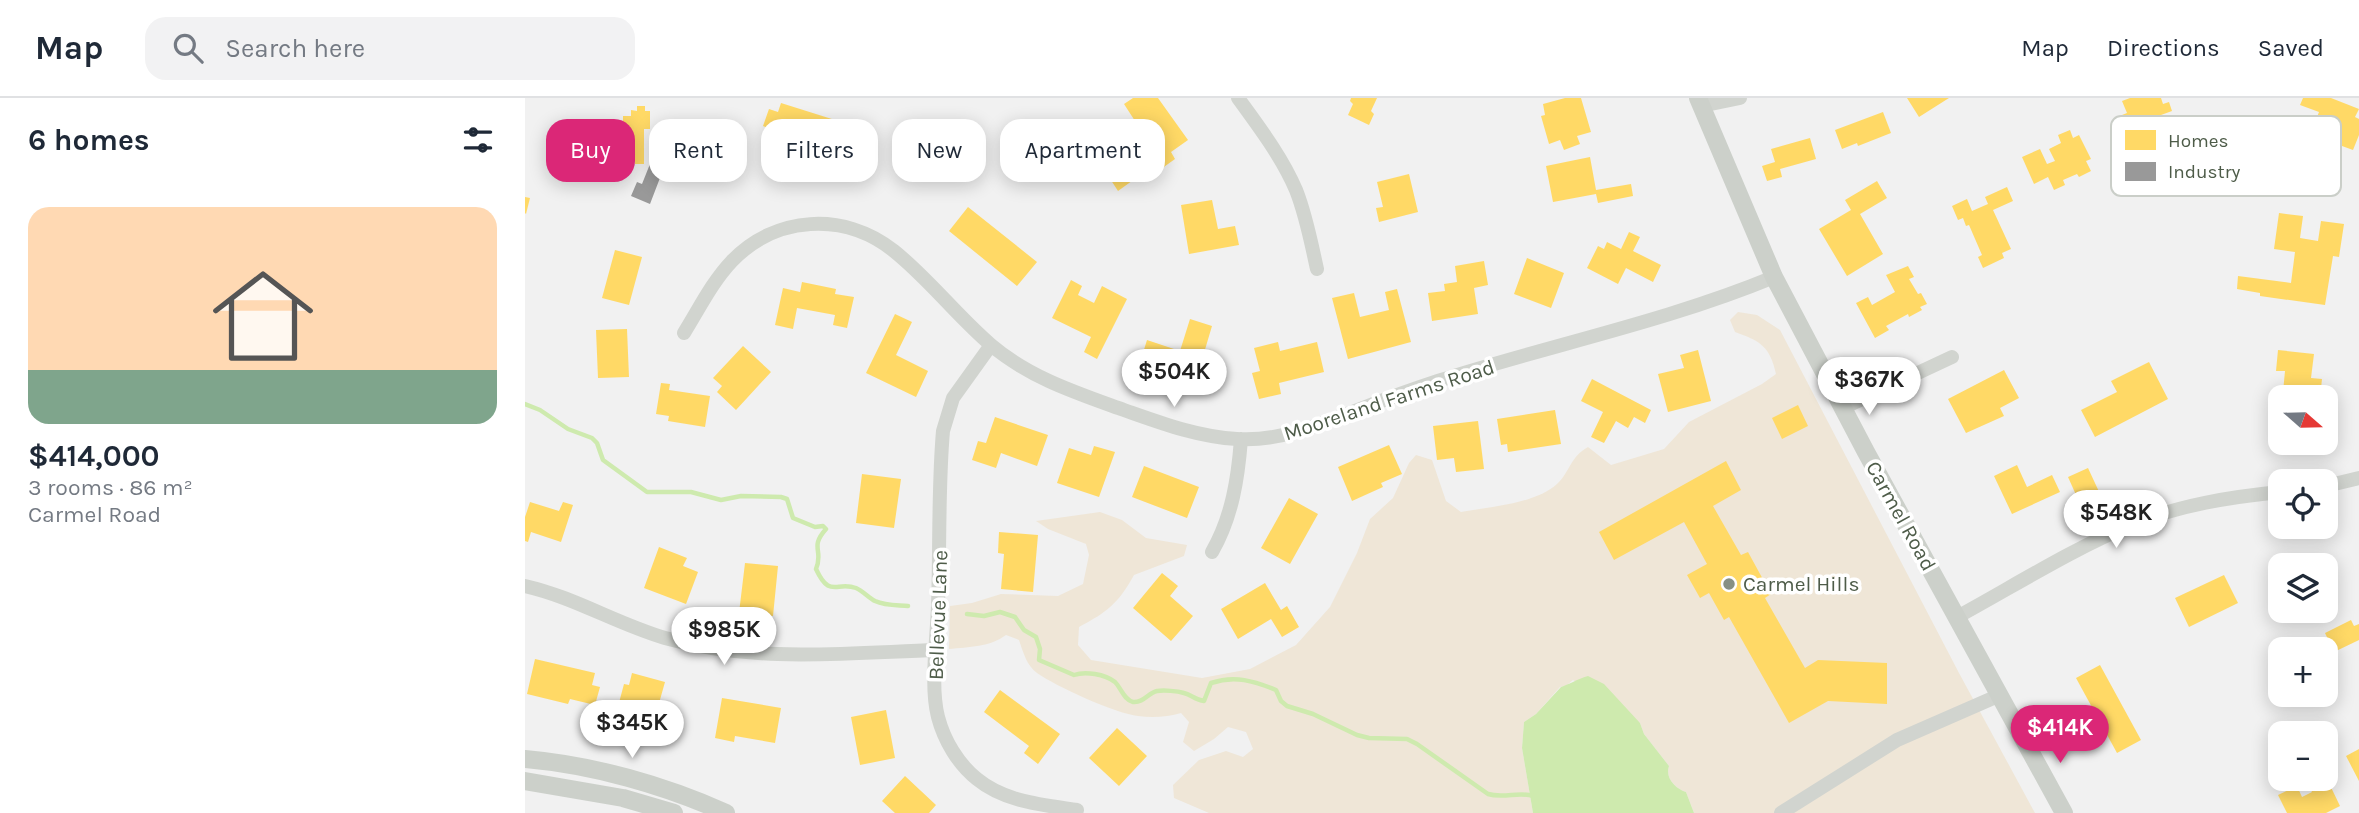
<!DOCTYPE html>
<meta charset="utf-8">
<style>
:root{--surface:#fff;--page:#f2f2f3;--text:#1f2937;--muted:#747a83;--line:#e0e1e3;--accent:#db2777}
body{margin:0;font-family:Karla,sans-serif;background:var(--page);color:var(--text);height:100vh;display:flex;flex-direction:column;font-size:26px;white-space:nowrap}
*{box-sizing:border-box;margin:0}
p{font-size:23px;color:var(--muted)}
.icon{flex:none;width:38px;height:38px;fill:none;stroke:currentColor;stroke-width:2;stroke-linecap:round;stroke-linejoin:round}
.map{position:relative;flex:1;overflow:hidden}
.sheet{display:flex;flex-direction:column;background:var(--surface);width:525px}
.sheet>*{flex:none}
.banner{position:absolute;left:21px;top:21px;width:665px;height:63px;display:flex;gap:14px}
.needle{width:46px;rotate:110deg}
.tools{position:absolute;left:1743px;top:287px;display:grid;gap:14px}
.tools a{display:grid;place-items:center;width:70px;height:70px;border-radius:14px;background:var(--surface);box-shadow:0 4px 18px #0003;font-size:35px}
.price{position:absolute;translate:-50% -60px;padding:0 16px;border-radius:24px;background:#fff;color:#222;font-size:23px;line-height:46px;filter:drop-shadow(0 2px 4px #0008)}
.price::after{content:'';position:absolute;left:50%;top:42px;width:21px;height:16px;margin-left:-10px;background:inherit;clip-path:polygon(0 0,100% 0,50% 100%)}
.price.on{background:var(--accent);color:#fff}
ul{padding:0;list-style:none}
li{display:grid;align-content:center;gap:14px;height:371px;padding:0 28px}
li+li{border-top:2px solid var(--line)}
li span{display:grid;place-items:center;height:217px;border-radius:21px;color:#555}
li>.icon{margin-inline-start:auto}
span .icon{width:126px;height:126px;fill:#fffc;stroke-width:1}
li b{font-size:30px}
h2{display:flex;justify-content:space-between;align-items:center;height:84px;padding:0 28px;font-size:30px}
.chip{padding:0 24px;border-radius:21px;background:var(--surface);box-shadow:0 4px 18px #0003;font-size:24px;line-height:63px}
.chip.on{background:var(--accent);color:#fff}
header{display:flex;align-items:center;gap:42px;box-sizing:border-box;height:98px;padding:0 35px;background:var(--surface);border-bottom:2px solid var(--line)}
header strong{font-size:33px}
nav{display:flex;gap:38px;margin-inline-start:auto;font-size:24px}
.search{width:490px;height:63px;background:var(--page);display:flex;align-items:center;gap:18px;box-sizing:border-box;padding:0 24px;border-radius:21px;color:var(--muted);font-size:26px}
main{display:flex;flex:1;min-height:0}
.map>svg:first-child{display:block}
.green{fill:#efe6d7}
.water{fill:#ceeaae}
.homes{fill:#ffd966}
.industry{fill:#999}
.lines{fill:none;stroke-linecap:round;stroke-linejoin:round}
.stream{stroke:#ceeaae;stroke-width:4.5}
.minor{stroke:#d1d4cf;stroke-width:14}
.major{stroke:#ccd0ca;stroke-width:18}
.poi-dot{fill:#879084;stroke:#fff;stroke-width:2.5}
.labels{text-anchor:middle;stroke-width:7;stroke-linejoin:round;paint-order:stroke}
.street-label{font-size:21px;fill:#4e5c49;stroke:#fff}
.poi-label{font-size:21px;fill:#4e5c49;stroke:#fff;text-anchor:start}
.key{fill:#fff;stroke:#cacec8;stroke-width:2}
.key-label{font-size:19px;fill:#4e5c49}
</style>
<header>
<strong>Map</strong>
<div class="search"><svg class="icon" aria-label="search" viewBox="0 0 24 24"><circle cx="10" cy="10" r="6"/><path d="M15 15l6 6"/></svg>Search here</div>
<nav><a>Map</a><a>Directions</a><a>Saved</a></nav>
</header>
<main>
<section class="sheet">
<h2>6 homes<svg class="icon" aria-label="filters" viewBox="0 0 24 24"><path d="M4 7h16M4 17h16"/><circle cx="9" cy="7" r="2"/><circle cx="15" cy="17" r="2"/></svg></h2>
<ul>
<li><span style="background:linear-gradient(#ffd9b3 75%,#7fa58c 0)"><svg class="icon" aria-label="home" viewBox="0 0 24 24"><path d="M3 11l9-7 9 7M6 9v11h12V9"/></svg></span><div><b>$414,000</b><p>3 rooms · 86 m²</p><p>Carmel Road</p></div></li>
</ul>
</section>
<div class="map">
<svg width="1834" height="715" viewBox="0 0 1834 715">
<rect width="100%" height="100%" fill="#f1f1f1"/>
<path class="green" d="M1213,214L1232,217L1255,232L1434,575L1510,715H1169L1161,694C1150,690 1140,680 1144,668L1119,636L1115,625L1048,582L1041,588L1035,589L1011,616L999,624L997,650L1008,715H684L649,700L648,687L674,662L701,653L718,659L728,651L721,634L703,629L689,641L669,653L658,644L664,624L656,615C643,619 627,620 613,618C592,616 530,588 512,575C502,568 498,554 494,542L481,537C465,549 444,549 424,551L425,508L447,505L476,496L533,498L558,486L564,457L561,446L523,431L511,423L575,414L597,422L621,440L662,447L659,458L609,477C593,506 582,514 554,529L553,547L566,562L677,580L725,571L771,547L805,509L832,455L845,421L868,400L884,365L891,357L907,362L921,403L936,414C964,409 1010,406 1032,386C1045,374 1045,359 1063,349L1086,367L1139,351L1164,324L1237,286L1251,276C1245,248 1235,243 1210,234L1205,222Z"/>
<path class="water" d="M1063,578L1079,586L1115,625L1119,636L1144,668C1140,680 1150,690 1161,694L1169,715H1008L997,650L999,624L1011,616L1036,589C1043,587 1052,581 1063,578Z"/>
<path class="homes" d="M608,0H633L663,42L646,54L650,61L629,76L625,70L593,93L582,76L633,42L629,35L625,38L613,21L610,23L599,6Z
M826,0H852L846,13L849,16L844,27L823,17L828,6L825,3Z
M1040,0H1056L1066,34L1052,38L1055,46L1039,52L1035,42L1024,46L1016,18L1020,17L1018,6Z
M1382,0H1424L1394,19Z
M1605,0H1636L1638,6L1644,4L1647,13L1636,17L1638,23L1610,34L1607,28L1602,30L1597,17L1602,15L1597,3Z
M1778,0H1806L1834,11L1830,19L1834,21V37L1828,52L1817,48L1813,59L1781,47L1779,54L1760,47L1768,27L1786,34L1794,14L1775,7Z
M256,5L310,22L299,54L259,41L253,58L239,53L246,31L238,28L244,11L253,14Z
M112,8H120V13H125V31H119V66H110V45L105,44V28H98V18H106V12L112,13Z
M1358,14L1366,35L1333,48L1332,45L1317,51L1310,32Z
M1545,32L1548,40L1554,37L1566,61L1561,63L1566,73L1554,79L1552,76L1538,82L1540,87L1529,92L1523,79L1509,86L1497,59L1515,51L1522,66L1530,63L1524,51L1536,45L1533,37Z
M1285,40L1291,61L1255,71L1257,79L1242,83L1237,68L1250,64L1246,51Z
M1065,59L1071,92L1106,86L1108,98L1073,105L1071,96L1028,104L1021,68Z
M884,76L893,114L854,124L851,110L858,109L852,84Z
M1352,83L1362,100L1335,116L1358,156L1322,178L1294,131L1326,112L1320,102Z
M1482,89L1488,103L1468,112L1486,151L1477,155L1479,160L1458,170L1453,159L1457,157L1444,127L1441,128L1438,120L1433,122L1427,108L1442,101L1447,113L1463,106L1460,99Z
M0,99L5,100L1,116L0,115Z
M687,102L693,131L710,128L714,147L664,156L656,107Z
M443,109L512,164L492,188L424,133Z
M1754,115L1778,118L1775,140L1793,143L1796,123L1819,126L1814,159L1808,158L1800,207L1735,198V195L1712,191L1713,178L1766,185L1770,154L1749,151Z
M1104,134L1115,139L1108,153L1136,167L1128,184L1101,170L1093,186L1062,170L1073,148L1079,151L1082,144L1096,151Z
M90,152L117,159L104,207L77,200Z
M1002,160L1039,175L1026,210L989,196Z
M959,163L963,187L949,190L953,216L907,223L903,195L920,193L919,186L932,184L930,168Z
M1383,168L1389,179L1384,181L1393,196L1396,195L1402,206L1395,209L1397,212L1384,219L1383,216L1361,228L1364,232L1350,240L1331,205L1343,199L1347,207L1370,194L1361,177Z
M546,182L557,188L553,197L569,205L577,188L602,201L572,261L559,254L566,239L527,220Z
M277,184L311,191L310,196L329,199L322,230L308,227L310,217L272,210L268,231L250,227L258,190L275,194Z
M872,191L886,244L823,261L807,200L829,195L835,219L864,212L860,194Z
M370,216L387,224L371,257L403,273L391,299L341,275Z
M665,221L687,228L676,265L669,263L661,290L612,274L622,242L655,253Z
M102,231L104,279L73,280L71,232Z
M753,244L755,253L792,244L799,274L754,285L756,296L734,301L727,275L735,273L729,250Z
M218,248L246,274L211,312L192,294L197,288L188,280Z
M1173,252L1186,303L1143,314L1133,276L1159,270L1155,257Z
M1753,252L1789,256L1786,280L1797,281L1795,299H1765L1766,295L1758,294L1760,273H1751Z
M1624,264L1643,301L1570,339L1556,312L1592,294L1586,283Z
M1479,272L1494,300L1475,310L1479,318L1441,335L1423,301Z
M1067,281L1126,312L1120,325L1109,319L1103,330L1091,323L1079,345L1066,339L1078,314L1056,303Z
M136,285L145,286L144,292L185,298L180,329L143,323L144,318L131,316Z
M1273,307L1283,328L1257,341L1247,320Z
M1030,312L1036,346L983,354L982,346L976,347L972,321Z
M470,319L523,337L512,368L476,355L471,370L447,362L453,343L461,345Z
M953,323L959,371L931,374L929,360L912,362L908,328Z
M864,347L877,376L856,385L858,389L827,403L813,369Z
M569,348L590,354L574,399L532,385L544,350L566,357Z
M1201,363L1216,392L1188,408L1216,457L1223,454L1246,496L1240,500L1280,570L1293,562L1362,565V606L1303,603L1264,625L1204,519L1199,522L1184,495L1175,500L1162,477L1182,466L1159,424L1089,462L1074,434Z
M1492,367L1502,389L1527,377L1535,394L1487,416L1469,378Z
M619,368L674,389L662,420L607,399Z
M1563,370L1576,398L1556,408L1543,379Z
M337,376L376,381L369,430L331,425Z
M764,400L793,416L765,466L736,450Z
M5,404L34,413L38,404L48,407L36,444L6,434L3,444L0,443V419Z
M474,434L513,437L508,494L476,491L479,456L473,455Z
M134,449L162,460L158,468L173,474L161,506L119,490Z
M220,465L253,468L248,518L214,515Z
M637,475L653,488L645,498L668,518L646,543L608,510Z
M1699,477L1713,505L1664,529L1650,500Z
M740,485L756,512L762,508L774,529L757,539L746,521L713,541L696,511Z
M1826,522L1829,528L1834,526V542L1809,554L1800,535Z
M10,561L70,575L67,587L75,589L70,607L45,601L43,606L2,596Z
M1575,567L1616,642L1592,655L1551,580Z
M107,575L140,584L125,637L112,633L115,623L91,616L99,586L104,587Z
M475,592L535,636L513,666L499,655L504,648L459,614Z
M197,600L256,610L250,645L210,638L209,644L190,640Z
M361,612L370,660L335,667L326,619Z
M592,630L622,658L594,688L564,660Z
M1834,651V683L1821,658Z
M380,678L411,707L404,715H370L357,703Z
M1791,681H1802L1815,708L1801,715H1762L1753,697L1772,688L1777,699L1787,694L1782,685Z"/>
<path class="industry" d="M125,66L138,72L125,106L106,98L112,84L117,86Z"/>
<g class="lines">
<path class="stream" d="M0,306L15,312L43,331L67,340L72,345L78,362L122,394H166L196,402L216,398L256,399L262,401L268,420L290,429L298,428L301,431C284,450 299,452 291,471C305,501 311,483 331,490C338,493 344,500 350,503C361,508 372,507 383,508
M442,516L459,518L475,514L490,519L499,532L511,539L515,551L514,562L549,577C560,573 580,576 590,584C596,590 599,602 608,604C619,605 623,595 632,593C639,592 652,593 659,595C667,597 670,602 679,603L686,585C710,577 729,583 751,592L756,603L762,608L788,616L832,637L844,640L882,641L892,646L963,696C979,701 994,693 1008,698"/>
<path class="minor" d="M713,0C734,29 757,59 771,92C781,117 786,144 792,171
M1176,8L1215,0
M159,235C174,211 187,184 207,163C250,118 319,113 369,153C404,181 432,218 466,247C505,280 552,295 599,312C636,325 673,339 712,341C759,344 800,324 843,308C866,299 889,291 913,283C1025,247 1140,224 1249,179
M466,247L428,300L418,333C413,390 415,450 413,508C412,540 405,588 413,619C419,642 433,666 452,681C480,704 518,707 552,712
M1318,310L1427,259
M1801,388L1834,380
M687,454C707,419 713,381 716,341
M0,488C49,499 92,526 140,540C229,565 321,555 411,552
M1432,519C1489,488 1549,450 1608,426C1655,407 1705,399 1755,394
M1256,715L1372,642L1475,597"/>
<path class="major" d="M1173,0L1249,179L1341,354L1539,715
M0,661C68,667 139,687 201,715
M0,683L98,700L149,715"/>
</g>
<circle class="poi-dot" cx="1204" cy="486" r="7"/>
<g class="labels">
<g class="street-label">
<text transform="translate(864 302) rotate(-18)" y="7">Mooreland Farms Road</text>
<text transform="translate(1376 418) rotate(61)" y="7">Carmel Road</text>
<text transform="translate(413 517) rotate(-88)" y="7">Bellevue Lane</text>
</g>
<g class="poi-label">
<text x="1218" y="493">Carmel Hills</text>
</g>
</g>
<rect x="1586" y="18" width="230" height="80" rx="10" class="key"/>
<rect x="1600" y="32" width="31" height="20" fill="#ffd966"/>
<rect x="1600" y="64" width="31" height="19" fill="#999"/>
<g class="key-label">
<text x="1643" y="49">Homes</text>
<text x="1643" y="80">Industry</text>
</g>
</svg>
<div class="tools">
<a><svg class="needle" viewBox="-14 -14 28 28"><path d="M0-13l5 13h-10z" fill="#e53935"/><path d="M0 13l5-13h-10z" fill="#747a83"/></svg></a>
<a><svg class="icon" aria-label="locate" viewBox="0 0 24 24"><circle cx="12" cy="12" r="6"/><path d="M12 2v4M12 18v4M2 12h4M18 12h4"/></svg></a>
<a><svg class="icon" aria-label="layers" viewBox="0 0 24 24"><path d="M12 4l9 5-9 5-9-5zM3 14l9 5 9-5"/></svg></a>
<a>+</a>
<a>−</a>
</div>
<b class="price" style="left:649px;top:311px">$504K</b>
<b class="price" style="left:1344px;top:319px">$367K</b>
<b class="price" style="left:1591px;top:452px">$548K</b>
<b class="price" style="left:199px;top:569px">$985K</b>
<b class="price" style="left:107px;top:662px">$345K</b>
<b class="price on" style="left:1535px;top:667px">$414K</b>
<div class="banner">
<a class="chip on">Buy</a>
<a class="chip">Rent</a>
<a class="chip">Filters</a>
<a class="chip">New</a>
<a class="chip">Apartment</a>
</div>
</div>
</main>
